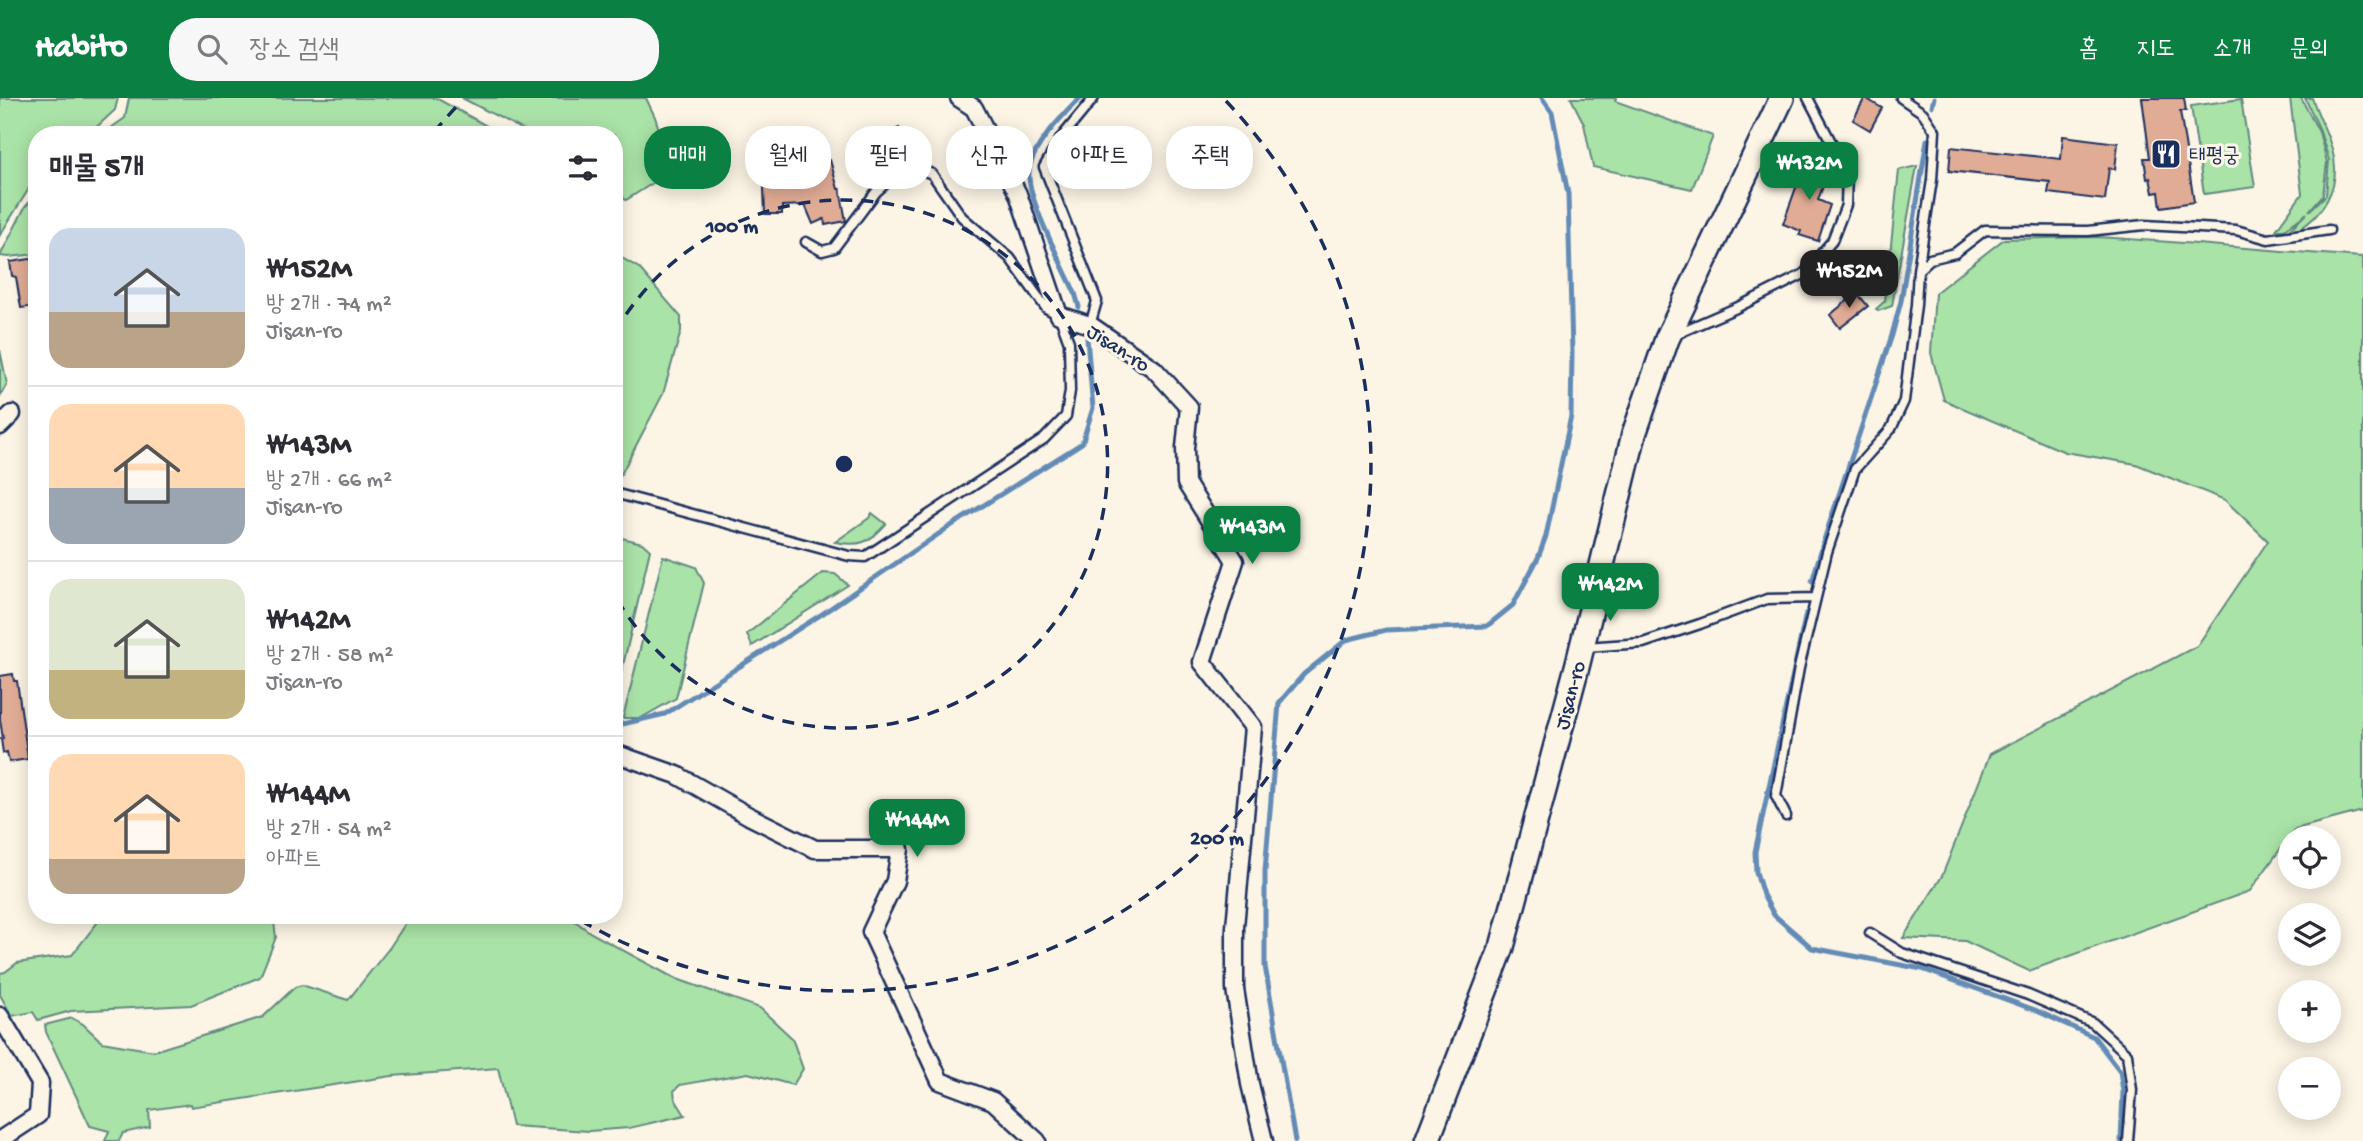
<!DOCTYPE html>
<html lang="ko">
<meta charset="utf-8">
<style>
:root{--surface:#fff;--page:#f7f7f7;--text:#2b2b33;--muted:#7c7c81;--line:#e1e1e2;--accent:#0b8043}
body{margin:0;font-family:"Gochi Hand","Poor Story",sans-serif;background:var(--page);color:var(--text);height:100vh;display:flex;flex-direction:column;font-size:26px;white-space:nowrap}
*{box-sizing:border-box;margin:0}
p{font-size:23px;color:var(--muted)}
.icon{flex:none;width:38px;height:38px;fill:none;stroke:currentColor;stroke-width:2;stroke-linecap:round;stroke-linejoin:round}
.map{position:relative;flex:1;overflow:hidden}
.panel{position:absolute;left:28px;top:28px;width:595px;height:798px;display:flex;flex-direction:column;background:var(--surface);border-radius:28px;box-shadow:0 4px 18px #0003}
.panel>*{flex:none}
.top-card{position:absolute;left:644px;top:28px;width:665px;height:63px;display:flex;gap:14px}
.buttons{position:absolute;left:2278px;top:728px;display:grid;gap:14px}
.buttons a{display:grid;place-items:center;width:63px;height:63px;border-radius:50%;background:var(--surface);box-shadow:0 4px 18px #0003;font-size:35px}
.price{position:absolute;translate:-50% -60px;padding:0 16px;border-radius:14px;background:var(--accent);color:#fff;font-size:23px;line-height:46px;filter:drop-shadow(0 2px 4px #0008)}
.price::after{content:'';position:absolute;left:50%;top:42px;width:21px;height:16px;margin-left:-10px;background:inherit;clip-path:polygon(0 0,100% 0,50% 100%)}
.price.selected{background:#222;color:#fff}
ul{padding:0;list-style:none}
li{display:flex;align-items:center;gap:21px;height:175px;padding:0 21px}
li+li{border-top:2px solid var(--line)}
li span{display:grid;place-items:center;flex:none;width:196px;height:140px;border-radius:21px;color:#555}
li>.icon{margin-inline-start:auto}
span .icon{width:84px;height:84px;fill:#fffc;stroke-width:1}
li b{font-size:30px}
h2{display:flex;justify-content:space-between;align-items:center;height:84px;padding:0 21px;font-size:30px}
.pill{padding:0 24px;border-radius:28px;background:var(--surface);box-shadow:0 4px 18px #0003;font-size:24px;line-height:63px}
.pill.selected{background:var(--accent);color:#fff}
header{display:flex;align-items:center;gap:42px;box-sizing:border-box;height:98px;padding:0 35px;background:var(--accent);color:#fff}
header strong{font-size:33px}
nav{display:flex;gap:38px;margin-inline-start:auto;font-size:24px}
.search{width:490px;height:63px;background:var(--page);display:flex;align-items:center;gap:18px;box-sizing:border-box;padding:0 24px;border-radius:28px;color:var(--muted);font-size:26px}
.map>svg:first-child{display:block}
.green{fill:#aae3a7;stroke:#628982;stroke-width:2}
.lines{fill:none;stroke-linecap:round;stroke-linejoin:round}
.stream{stroke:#648bb6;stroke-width:5}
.building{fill:#e1ac95;stroke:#1b2f5e;stroke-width:2}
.service-casing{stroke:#1b2f5e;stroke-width:13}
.minor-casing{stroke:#1b2f5e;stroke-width:21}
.secondary-casing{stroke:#1b2f5e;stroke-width:28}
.service{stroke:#fcf5e5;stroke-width:8}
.minor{stroke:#fcf5e5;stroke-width:16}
.secondary{stroke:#fcf5e5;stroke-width:23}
.ring{fill:none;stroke:#1b2f5e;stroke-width:3.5;stroke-dasharray:12 9}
.labels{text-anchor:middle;stroke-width:6;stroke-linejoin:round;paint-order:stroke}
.poi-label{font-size:21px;fill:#1b2f5e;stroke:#fcf5e5;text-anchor:start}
.street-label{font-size:21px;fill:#1b2f5e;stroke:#fcf5e5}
.centre{fill:#1b2f5e;stroke:#fcf5e5;stroke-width:3.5}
.ring-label{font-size:21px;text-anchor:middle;font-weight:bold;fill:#1b2f5e;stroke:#fcf5e5;stroke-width:6;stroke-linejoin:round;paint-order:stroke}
</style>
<header>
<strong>Habito</strong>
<div class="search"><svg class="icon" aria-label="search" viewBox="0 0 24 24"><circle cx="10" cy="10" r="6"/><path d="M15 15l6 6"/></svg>장소 검색</div>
<nav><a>홈</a><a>지도</a><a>소개</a><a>문의</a></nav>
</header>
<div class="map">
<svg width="2363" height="1043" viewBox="0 0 2363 1043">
<rect width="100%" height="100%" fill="#fcf5e5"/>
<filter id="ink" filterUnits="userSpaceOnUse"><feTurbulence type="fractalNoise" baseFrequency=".0143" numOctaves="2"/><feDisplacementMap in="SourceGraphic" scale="14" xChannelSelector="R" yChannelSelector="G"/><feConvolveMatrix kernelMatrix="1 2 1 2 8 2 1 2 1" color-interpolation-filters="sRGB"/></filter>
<g filter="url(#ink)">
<path class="green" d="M0,0H118L115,12L88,37H37V83L30,89L0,137Z
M129,0H436L503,37H101L125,20Z
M462,0H646L655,19L671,69L653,85L626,102L614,93V37H533Z
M1571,0H1616L1615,3L1713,38L1692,91L1593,69L1584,26Z
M2290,0H2301L2319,34L2327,64L2323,97L2309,113L2326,97L2329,62L2319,30L2305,0H2312C2318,17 2327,34 2332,51C2343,89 2322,121 2289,137L2287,134L2307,115L2284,132H2276L2302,96Z
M2241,1L2255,89L2204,96L2191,8Z
M1917,68L1892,208L1878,213L1876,211L1885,203L1899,72Z
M37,96V156L8,159L0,158L25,109Z
M2096,139C2185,144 2274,153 2363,159V713L2295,731L2250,793L2029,873L1965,843L1903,840L1942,778L1990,656L2197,548L2268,443L2225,402L2136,366L2065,354L1944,302L1931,255L1935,195L2004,141Z
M622,160L639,170L681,219V233L663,296L617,384L614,383V162Z
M0,252L7,286L0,298Z
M872,415L886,426C869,445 860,449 835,444L869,420Z
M614,438L642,445L650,452L614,606Z
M663,458L696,469L704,485L676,600L641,620H623Z
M823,475L835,476L848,487L752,548L747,536Z
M122,817H273L276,839L260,879L191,907L71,913L38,922L33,914L12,918L0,897V875L5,874L17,865L72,857L101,820Z
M406,817H567L591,835L674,880L760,910L792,940L803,971L793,987L748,975L680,987L674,993L675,1001L685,1017L629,1030L589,1033L512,1028L498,970L392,978L191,1009L190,1006L149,1012L150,1029L123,1035L119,1043H105L109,1033L90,1028L46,934L45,927L72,920L83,926L102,944L154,953L263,919L295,889L302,887L348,902L390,849L409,820Z"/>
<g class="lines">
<path class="stream" d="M1932,8L1934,0
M1079,209L1075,195C1063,168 1027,101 1029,75C1030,50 1063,17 1080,0
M1812,484L1825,439L1892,237L1901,203L1927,42
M1806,515L1755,754L1756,774L1763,797L1774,817L1812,850L1922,871L2035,912L2094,939L2120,973L2123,993L2121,1043
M614,628L665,616L822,516L946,431L1082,345L1093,310L1087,240
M1295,1043L1265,868V773L1279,605L1304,576L1346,542L1386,532L1487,528L1513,507L1538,460L1546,438L1571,318L1572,256L1568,96L1552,14L1542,0"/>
</g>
<path class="building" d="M1865,0L1882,10L1870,32L1853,22Z
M2142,0H2184L2186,13H2180L2194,104L2161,109L2159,94L2153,95L2150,80L2147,81L2144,60H2150Z
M899,30L912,54L897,61L885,37Z
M2063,38L2118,45L2115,71L2109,70L2105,102L2048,95L2050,84L1949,73L1951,49L2061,61Z
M1807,59L1825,64L1821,74L1827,77L1818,102L1830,107L1818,143L1799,137L1801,133L1783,126Z
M830,62L838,91H840L846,123L825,127L824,121L813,126L805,107L782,108V116H765L763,64Z
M37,160V208L21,210L16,179L12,178L10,164Z
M1857,195L1868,208L1840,230L1830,217Z
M13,576L14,583H17L28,661L9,664L7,654L3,655L1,641H3L0,622V578Z"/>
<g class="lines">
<g class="service-casing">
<path id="service" d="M1901,0L1923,15L1935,33L1932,82L1918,172
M1090,227L1097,203L1044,69L1061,40L1094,0
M1676,236L1736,210L1804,176L1832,143L1846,107L1847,74L1808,0
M614,395L849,458L865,459L1044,341L1066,318L1070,293L1069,244L1059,217L1046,210L1010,160L962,119L932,76L915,69L902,71L876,94L834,150L822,153L806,144
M1585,549L1643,545L1700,526L1767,501L1816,500
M1786,718L1776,698L1799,570L1827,454L1855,371L1891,331L1904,303L1916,207L1918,172L1930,161L1955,155L1985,132L2088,133L2144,127L2236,132L2268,141L2329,132
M1870,835L1902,855L2028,897L2093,925L2127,956L2132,992L2128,1043"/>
</g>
<g class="minor-casing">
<path id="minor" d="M959,0L974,10L1018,96L1059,217L1090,227L1154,271L1189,309L1185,350L1186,385L1235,463L1202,564L1253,629L1235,829V891L1250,986L1264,1043
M0,328L12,316
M614,655L677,677L749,718L815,751H900L895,783L871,834L940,983L993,1003L1037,1043
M0,918L40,985L38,1017L0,1042"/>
</g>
<g class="secondary-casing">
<path id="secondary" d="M1427,1043L1502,849L1578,565L1634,336L1667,241L1782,0"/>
</g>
<use href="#service" class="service"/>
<use href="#minor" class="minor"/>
<use href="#secondary" class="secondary"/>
</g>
</g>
<g class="ring">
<path d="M615 234A264 264 0 1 1 615 498"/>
<path d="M434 34A527 527 0 0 1 462 3M1226 3A527 527 0 0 1 573 818"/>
</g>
<defs>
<g id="restaurant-square" transform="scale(1.575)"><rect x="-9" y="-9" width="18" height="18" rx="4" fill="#1b2f5e" stroke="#fcf5e5"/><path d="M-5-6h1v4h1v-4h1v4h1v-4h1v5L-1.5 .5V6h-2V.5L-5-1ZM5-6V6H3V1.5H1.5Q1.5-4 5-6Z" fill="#fff"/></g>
</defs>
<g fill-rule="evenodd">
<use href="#restaurant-square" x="2166" y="56"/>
</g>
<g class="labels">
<g class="poi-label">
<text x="2189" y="63">태평궁</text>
</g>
<g class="street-label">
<text transform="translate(1119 249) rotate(33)" y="7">Jisan-ro</text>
<text transform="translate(1569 597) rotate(-75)" y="7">Jisan-ro</text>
</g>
</g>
<circle cx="844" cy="366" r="10" class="centre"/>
<g class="ring-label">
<text x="732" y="134">100 m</text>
<text x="1217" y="746">200 m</text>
</g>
</svg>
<div class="buttons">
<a><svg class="icon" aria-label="locate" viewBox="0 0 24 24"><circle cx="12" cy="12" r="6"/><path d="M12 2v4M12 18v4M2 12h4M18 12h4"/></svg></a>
<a><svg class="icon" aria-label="layers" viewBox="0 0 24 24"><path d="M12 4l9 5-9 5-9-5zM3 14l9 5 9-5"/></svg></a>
<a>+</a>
<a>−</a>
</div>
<b class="price" style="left:1809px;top:104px">₩132M</b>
<b class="price selected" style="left:1849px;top:212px">₩152M</b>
<b class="price" style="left:1252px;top:468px">₩143M</b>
<b class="price" style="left:1610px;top:525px">₩142M</b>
<b class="price" style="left:917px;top:761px">₩144M</b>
<div class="top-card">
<a class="pill selected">매매</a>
<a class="pill">월세</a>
<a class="pill">필터</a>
<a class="pill">신규</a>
<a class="pill">아파트</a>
<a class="pill">주택</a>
</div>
<section class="panel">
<h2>매물 5개<svg class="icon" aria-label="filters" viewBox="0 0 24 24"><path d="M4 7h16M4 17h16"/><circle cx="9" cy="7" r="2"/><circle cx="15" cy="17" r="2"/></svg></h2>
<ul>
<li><span style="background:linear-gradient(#c9d6e8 60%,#b9a48a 0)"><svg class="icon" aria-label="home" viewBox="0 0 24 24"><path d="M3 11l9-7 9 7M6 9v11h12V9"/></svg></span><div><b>₩152M</b><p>방 2개 · 74 m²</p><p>Jisan-ro</p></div></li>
<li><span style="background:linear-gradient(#ffd9b3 60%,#9aa5b1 0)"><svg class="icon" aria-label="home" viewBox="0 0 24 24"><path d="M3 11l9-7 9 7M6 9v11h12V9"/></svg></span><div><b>₩143M</b><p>방 2개 · 66 m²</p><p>Jisan-ro</p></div></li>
<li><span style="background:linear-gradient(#dfe7d0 65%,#c2b280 0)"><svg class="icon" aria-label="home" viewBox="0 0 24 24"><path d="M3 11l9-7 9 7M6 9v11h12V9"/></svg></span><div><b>₩142M</b><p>방 2개 · 58 m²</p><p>Jisan-ro</p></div></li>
<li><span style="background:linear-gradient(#ffd9b3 75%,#b9a48a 0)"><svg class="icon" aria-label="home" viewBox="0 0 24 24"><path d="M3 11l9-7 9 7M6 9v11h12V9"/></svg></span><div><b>₩144M</b><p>방 2개 · 54 m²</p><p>아파트</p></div></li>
</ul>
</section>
</div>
